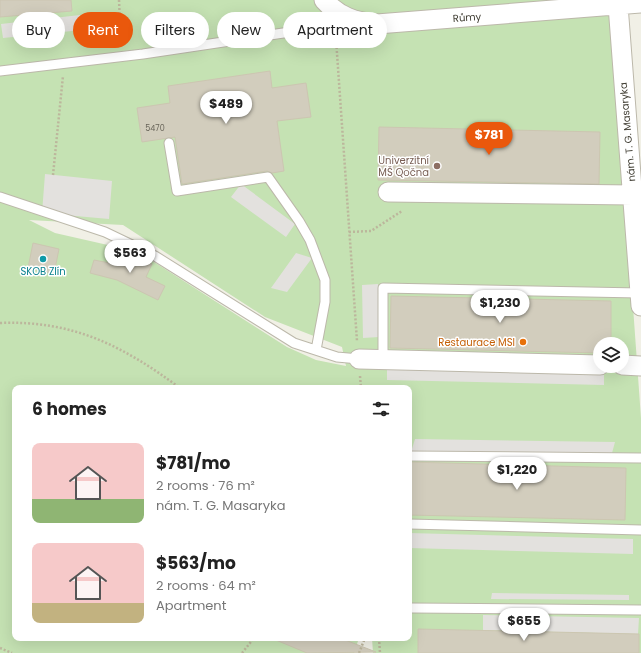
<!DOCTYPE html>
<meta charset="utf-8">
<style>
:root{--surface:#fff;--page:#f2f2f2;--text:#222;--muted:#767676;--accent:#ea580c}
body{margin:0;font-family:Poppins,sans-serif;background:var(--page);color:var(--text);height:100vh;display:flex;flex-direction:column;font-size:15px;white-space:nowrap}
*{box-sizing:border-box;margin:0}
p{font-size:13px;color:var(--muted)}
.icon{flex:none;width:22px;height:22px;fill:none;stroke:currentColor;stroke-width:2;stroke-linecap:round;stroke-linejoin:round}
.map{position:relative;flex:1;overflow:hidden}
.side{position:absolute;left:12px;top:385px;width:400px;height:256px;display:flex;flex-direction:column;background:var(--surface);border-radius:8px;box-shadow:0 4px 16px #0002}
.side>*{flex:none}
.banner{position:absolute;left:12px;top:12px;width:400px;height:36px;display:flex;gap:8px}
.buttons{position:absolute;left:593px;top:337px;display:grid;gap:8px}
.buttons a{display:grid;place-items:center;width:36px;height:36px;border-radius:50%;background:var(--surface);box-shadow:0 4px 16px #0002;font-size:20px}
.price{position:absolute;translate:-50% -34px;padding:0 9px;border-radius:14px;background:#fff;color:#222;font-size:13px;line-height:26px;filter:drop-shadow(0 1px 2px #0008)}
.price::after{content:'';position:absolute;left:50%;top:24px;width:12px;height:9px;margin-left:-6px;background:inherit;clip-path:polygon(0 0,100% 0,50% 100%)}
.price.active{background:var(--accent);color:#fff}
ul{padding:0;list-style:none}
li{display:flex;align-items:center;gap:12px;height:100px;padding:0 20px}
li span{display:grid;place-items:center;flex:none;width:112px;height:80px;border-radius:8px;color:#555}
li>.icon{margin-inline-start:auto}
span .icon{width:48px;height:48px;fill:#fffc;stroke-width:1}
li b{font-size:17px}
h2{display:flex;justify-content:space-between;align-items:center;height:48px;padding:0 20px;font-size:17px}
.tag{padding:0 14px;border-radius:18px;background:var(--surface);box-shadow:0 4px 16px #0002;font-size:14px;line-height:36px}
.tag.active{background:var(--accent);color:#fff}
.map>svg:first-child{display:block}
.green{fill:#c5e2b3;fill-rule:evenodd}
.parking{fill:#e3e1de}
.building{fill:#d2cdbd;stroke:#ccc6b1}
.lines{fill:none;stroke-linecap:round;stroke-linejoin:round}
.lane-casing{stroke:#bcb8aa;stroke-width:11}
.street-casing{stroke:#bcb8aa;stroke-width:21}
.path{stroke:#bcb69c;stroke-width:2.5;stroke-dasharray:2 2;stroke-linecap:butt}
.lane{stroke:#fff;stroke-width:9}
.street{stroke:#fff;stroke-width:19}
.education-dot{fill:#8d6e63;stroke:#fff;stroke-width:1.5}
.culture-dot{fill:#0f9aa8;stroke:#fff;stroke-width:1.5}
.food-dot{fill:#e8710a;stroke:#fff;stroke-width:1.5}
.labels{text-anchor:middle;stroke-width:3;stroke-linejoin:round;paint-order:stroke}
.number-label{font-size:8px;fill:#676358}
.street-label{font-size:10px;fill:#434036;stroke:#fff}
.education-label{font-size:10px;fill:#785e54;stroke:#fff;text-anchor:end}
.culture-label{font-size:10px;fill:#0d838f;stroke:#fff}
.food-label{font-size:10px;fill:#c56008;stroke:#fff;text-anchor:end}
</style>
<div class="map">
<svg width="641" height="653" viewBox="0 0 641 653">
<rect width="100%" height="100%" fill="#f1f0e6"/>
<path class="green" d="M0,0H611L641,418V653H373L372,638H409V388H15V638H359L354,653H0ZM29,220L123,225L265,317L342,347L346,366L316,360L287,347L154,262L121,248L55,233ZM600,344H622V366H600Z"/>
<path class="parking" d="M80,15L82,30L3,38L1,24Z
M45,174L112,181L109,219L42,213Z
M241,184L295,224L286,237L231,197Z
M296,253L312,258L287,292L271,288Z
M378,284L379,337L363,338L362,285Z
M387,366L604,371V385L387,380Z
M415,439L615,442L612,453L411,452Z
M409,533L633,539V554L409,548Z
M492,593L629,595V600L491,599Z
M483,615L639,618L638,634L483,630Z"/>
<path class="building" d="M0,0H71L72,11L0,17Z
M270,71L272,88L306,83L311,117L277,121L284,171L272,173L267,171L182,184L175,137L142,142L137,108L170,103L168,86Z
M379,127L600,132L599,184L378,180Z
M33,243L59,249L54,274L28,268Z
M119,251L152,264L146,277L165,286L158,300L117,280L90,273L94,260L115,264Z
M391,296L611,301V344H600V353L390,348Z
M409,462L626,468L625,520L409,515Z
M418,629L639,634V653H418Z
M271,638H340L376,652L307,653Z"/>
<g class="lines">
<g class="lane-casing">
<path id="lane" d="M0,71L143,54L350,23
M169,143L177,191L268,177L299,221L310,240L325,280V302L316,350
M0,197L105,232L155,256L294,343L337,357L359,359
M383,361V288L640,293
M409,456L641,458
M409,524L641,530
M412,608L641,610"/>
</g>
<g class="street-casing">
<path id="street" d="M324,0C339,17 355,22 377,24L641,3
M618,5L641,306
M388,192L633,195
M359,359L600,365
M622,365L641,366"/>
</g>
<path class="path" d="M119,0L121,44
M336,39L357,341
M53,175L63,76
M349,232L371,231L402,211
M0,323C73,320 123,346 180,388
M360,376L361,388
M379,638L380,653
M0,648L12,653
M242,653L254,638
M359,653L365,638"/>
<use href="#lane" class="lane"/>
<use href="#street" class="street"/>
</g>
<circle class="education-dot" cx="437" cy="166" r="4"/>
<circle class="culture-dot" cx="43" cy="259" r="4"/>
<circle class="food-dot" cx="523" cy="342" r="4"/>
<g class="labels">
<g class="number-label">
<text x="155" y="131">5470</text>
</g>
<g class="street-label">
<text transform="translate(467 17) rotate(-4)" y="4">Růmy</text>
<text transform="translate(627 132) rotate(-95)" y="4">nám. T. G. Masaryka</text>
</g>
<g class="education-label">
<text x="429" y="164">Univerzitní<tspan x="429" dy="12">MŠ Qočna</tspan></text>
</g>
<g class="culture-label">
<text x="43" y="275">SKOB Zlín</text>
</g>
<g class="food-label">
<text x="515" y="346">Restaurace MSI</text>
</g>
</g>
</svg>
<div class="buttons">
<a><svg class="icon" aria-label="layers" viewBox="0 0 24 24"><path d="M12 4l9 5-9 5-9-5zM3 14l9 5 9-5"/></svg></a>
</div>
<b class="price" style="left:226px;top:125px">$489</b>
<b class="price active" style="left:489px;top:156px">$781</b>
<b class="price" style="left:130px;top:274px">$563</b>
<b class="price" style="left:500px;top:324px">$1,230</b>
<b class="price" style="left:517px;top:491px">$1,220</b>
<b class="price" style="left:524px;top:642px">$655</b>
<div class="banner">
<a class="tag">Buy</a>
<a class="tag active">Rent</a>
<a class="tag">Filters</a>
<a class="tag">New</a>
<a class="tag">Apartment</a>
</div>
<section class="side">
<h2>6 homes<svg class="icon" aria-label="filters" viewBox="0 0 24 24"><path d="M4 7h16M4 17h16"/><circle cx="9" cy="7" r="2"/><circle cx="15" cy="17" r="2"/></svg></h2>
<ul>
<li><span style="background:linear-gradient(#f6c9c9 70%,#8fb573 0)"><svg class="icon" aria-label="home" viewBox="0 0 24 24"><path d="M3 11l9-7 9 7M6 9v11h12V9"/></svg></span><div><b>$781/mo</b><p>2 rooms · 76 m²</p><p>nám. T. G. Masaryka</p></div></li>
<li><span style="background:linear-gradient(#f6c9c9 75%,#c2b280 0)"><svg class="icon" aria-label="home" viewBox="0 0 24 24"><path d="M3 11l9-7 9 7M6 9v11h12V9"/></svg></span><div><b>$563/mo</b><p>2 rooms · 64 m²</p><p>Apartment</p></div></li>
</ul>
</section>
</div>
